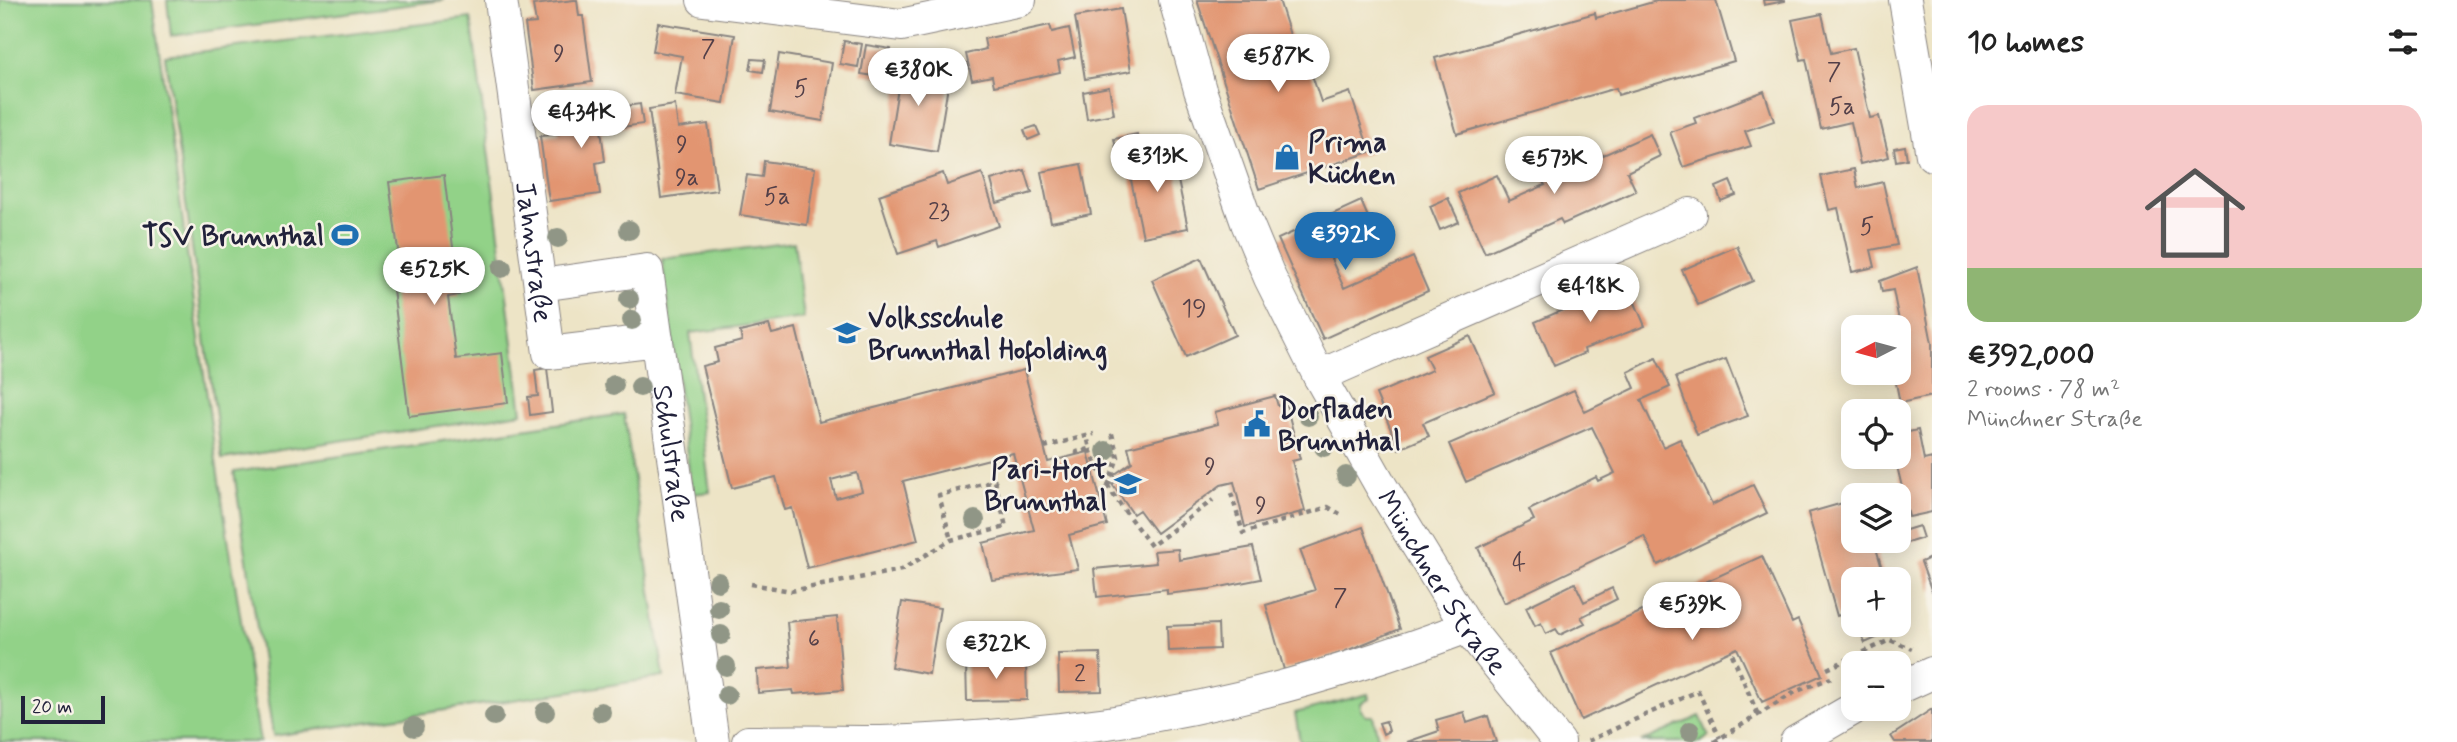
<!DOCTYPE html>
<meta charset="utf-8">
<style>
:root{--surface:#fff;--page:#f6f6f6;--text:#222;--muted:#767676;--line:#e0e0e0;--accent:#1f6fb2}
body{margin:0;font-family:Mynerve,sans-serif;background:var(--page);color:var(--text);height:100vh;display:flex;flex-direction:column;font-size:26px;white-space:nowrap}
*{box-sizing:border-box;margin:0}
p{font-size:23px;color:var(--muted)}
.icon{flex:none;width:38px;height:38px;fill:none;stroke:currentColor;stroke-width:2;stroke-linecap:round;stroke-linejoin:round}
.map{position:relative;flex:1;overflow:hidden}
.side{display:flex;flex-direction:column;background:var(--surface);width:525px}
.side>*{flex:none}
.needle{width:46px;rotate:264deg}
.buttons{position:absolute;left:1841px;top:315px;display:grid;gap:14px}
.buttons a{display:grid;place-items:center;width:70px;height:70px;border-radius:14px;background:var(--surface);box-shadow:0 4px 18px #0003;font-size:35px}
.scale{position:absolute;left:21px;bottom:18px;width:84px;box-sizing:border-box;padding-left:7px;border:4px solid #22223b;border-top:0;font-size:19px;line-height:24px;white-space:nowrap;color:#22223b;-webkit-text-stroke:5px #f7f3e8;paint-order:stroke}
.price{position:absolute;translate:-50% -60px;padding:0 16px;border-radius:24px;background:#fff;color:#222;font-size:23px;line-height:46px;filter:drop-shadow(0 2px 4px #0008)}
.price::after{content:'';position:absolute;left:50%;top:42px;width:21px;height:16px;margin-left:-10px;background:inherit;clip-path:polygon(0 0,100% 0,50% 100%)}
.price.selected{background:var(--accent);color:#fff}
ul{padding:0;list-style:none}
li{display:grid;align-content:center;gap:14px;height:371px;padding:0 35px}
li+li{border-top:2px solid var(--line)}
li span{display:grid;place-items:center;height:217px;border-radius:21px;color:#555}
li>.icon{margin-inline-start:auto}
span .icon{width:126px;height:126px;fill:#fffc;stroke-width:1}
li b{font-size:30px}
h2{display:flex;justify-content:space-between;align-items:center;height:84px;padding:0 35px;font-size:30px}
main{display:flex;flex:1;min-height:0}
.map>svg:first-child{display:block}
.green{fill:#92d288;stroke:#5a7a62;stroke-width:2}
.building{fill:#e29571;fill-rule:evenodd}
.lines{fill:none;stroke-linecap:round;stroke-linejoin:round}
.minor-casing{stroke:#888380;stroke-width:34}
.path{stroke:#888380;stroke-width:4.5;stroke-dasharray:5 5;stroke-linecap:butt}
.minor{stroke:#fff;stroke-width:32}
.tree{fill:#909686}
.labels{text-anchor:middle;stroke-width:5;stroke-linejoin:round;paint-order:stroke}
.number-label{font-size:24px;fill:#523f48}
.poi-label{font-size:28px;font-weight:bold;fill:#22223b;stroke:#f7f3e8;text-anchor:start}
.street-label{font-size:28px;fill:#22223b;stroke:#f7f3e8}
</style>
<main>
<div class="map">
<svg width="1932" height="742" viewBox="0 0 1932 742">
<rect width="100%" height="100%" fill="#f7f3e8"/>
<filter id="ink" filterUnits="userSpaceOnUse"><feTurbulence type="fractalNoise" baseFrequency=".0143" numOctaves="2"/><feDisplacementMap in="SourceGraphic" scale="14" xChannelSelector="R" yChannelSelector="G"/><feConvolveMatrix kernelMatrix="1 2 1 2 8 2 1 2 1" color-interpolation-filters="sRGB"/></filter>
<filter id="wash" filterUnits="userSpaceOnUse"><feTurbulence type="fractalNoise" baseFrequency=".00686" numOctaves="4" result="noise"/><feDisplacementMap in="SourceGraphic" scale="28" xChannelSelector="R" yChannelSelector="G"/><feGaussianBlur stdDeviation="1.57" result="paint"/><feColorMatrix in="noise" values="0 0 0 0 0 0 0 0 0 0 0 0 0 0 0 0 0 1.4 0 .05"/><feComposite in="paint" operator="in"/></filter>
<g filter="url(#wash)">
<rect width="100%" height="100%" fill="#ede4c6"/>
<path class="green" d="M0,0H152L217,468L260,742H0Z
M167,0H444L171,36Z
M471,18L522,413L222,459L165,56Z
M794,242L804,318L690,333L710,492L692,494L662,259Z
M624,414L664,677L273,736L234,472Z
M1368,694L1369,699L1361,703V710L1366,716H1373L1379,742H1300L1295,713Z
M1700,716L1709,736L1701,742H1641Z"/>
<g id="blocks">
<path class="building" d="M574,0H577L579,16H583L592,82L534,90L525,24L536,23L533,5Z
M1197,0H1279L1296,54L1304,51L1321,102L1350,92L1370,152L1259,189Z
M1660,0H1716L1734,61L1618,95L1616,88L1457,134L1435,58L1595,13L1596,18Z
M1763,0H1785V1L1764,5Z
M1121,9L1131,71L1085,79L1075,17Z
M1822,14L1831,53L1854,48L1870,118L1879,116L1889,157L1860,164L1851,122L1821,129L1806,59L1801,60L1792,20Z
M658,23L735,35L724,103L675,95L682,56L653,51Z
M1050,25L1052,32L1069,28L1075,57L1058,61L1060,72L994,86L992,76L972,80L966,54L986,49L984,39Z
M844,41L862,44L858,67L840,64Z
M866,45L891,49L886,78L861,74Z
M779,54L832,63L823,121L770,112Z
M903,57L931,62L928,83L948,86L937,152L889,144Z
M752,59L765,60L763,72L750,70Z
M1109,87L1114,114L1087,119L1083,92Z
M1764,91L1774,121L1745,131L1751,146L1683,167L1670,132L1696,123L1694,118Z
M640,104L643,124L601,130L605,161L596,163L600,194L549,201L540,136L559,134L557,115Z
M675,105L678,128L708,124L717,190L661,198L649,109Z
M1036,126L1040,135L1028,140L1024,130Z
M1137,134L1140,152L1118,157L1114,139Z
M1650,134L1660,156L1627,172L1636,191L1563,224L1560,219L1485,253L1458,193L1497,175L1509,201L1545,185L1543,182Z
M1905,146L1907,159L1896,161L1894,148Z
M1172,152L1188,228L1143,237L1127,161Z
M764,161L815,168L807,225L740,215L747,175L762,177Z
M1081,164L1091,214L1051,222L1041,172Z
M1854,169L1858,188L1883,182L1897,245L1871,250L1875,267L1852,272L1838,208L1829,210L1821,176Z
M1025,170L1032,193L997,203L991,180Z
M943,173L947,185L982,173L999,226L939,247L937,241L898,254L879,195Z
M444,175L459,295L448,297L456,359L502,353L508,403L409,416L390,266L400,265L389,182Z
M1730,181L1736,195L1721,201L1716,187Z
M1448,198L1459,222L1440,230L1430,206Z
M1361,201L1377,238L1331,259L1344,288L1413,257L1428,291L1323,339L1278,239Z
M1737,246L1753,281L1698,305L1682,270Z
M1201,258L1235,335L1186,357L1152,280Z
M1917,267L1932,343V396L1900,403L1894,373H1899V331H1901L1893,290L1882,292L1880,281Z
M1626,282L1645,326L1584,349L1585,353L1554,366L1535,322Z
M769,325L772,334L796,328L819,422L1024,370L1048,462L1088,452L1107,525L1069,535L1078,569L992,580L983,543L1034,530L1013,453L903,481L918,540L807,568L792,508L785,510L776,477L732,488L702,366L718,362L715,348L742,341L740,332ZM857,473L862,491L836,498L831,480Z
M1470,336L1495,392L1423,423L1429,436L1399,449L1376,394L1432,370L1425,356Z
M1656,358L1670,387L1641,400L1663,447L1680,439L1712,505L1753,485L1767,513L1658,565L1644,536L1504,603L1478,548L1534,520L1529,510L1596,477L1598,481L1615,473L1592,427L1466,482L1449,444L1574,390L1585,412L1635,388L1628,372Z
M1726,359L1748,416L1697,435L1676,377Z
M547,368L552,412L530,415L528,397L538,396L535,370Z
M1275,396L1278,406L1286,404L1300,459L1292,461L1305,511L1245,527L1234,482L1221,485L1156,533L1139,510L1133,514L1112,484L1118,480L1114,475L1132,462L1128,447L1218,424L1215,412Z
M1918,430L1924,460L1932,458V512L1909,517L1897,466L1893,467L1891,457H1899V434Z
M1853,500V541H1874L1885,579H1853V611L1837,616L1808,513Z
M1919,526L1923,538L1907,543L1903,531Z
M1363,527L1400,629L1341,653L1284,670L1266,605L1315,590L1300,550Z
M1253,547L1261,579L1210,589L1167,594V589L1097,597L1094,569L1156,563L1154,551L1178,549L1179,560Z
M1762,556L1792,623L1798,620L1822,675L1762,702L1737,648L1581,720L1551,653Z
M1932,557V592L1921,562Z
M1575,583L1584,602L1612,588L1617,599L1581,617L1585,623L1560,635L1556,629L1546,634L1541,623L1535,626L1526,607Z
M902,602L940,608L929,674L891,667Z
M837,617L843,690L794,694L793,690L758,693L757,670L791,667L787,622Z
M1218,624L1219,649L1168,651L1167,626Z
M1879,627L1883,635L1865,643L1861,634Z
M1100,653L1102,691L1059,692L1058,654Z
M966,662H1026L1027,700L967,701Z
M1932,709V742H1895L1891,736Z
M1464,712L1467,723L1488,716L1496,742H1407L1439,731L1436,720Z
M1386,721L1389,731L1383,734L1379,723Z"/>
</g>
</g>
<g filter="url(#ink)">
<use href="#blocks" fill-opacity="0" stroke="#888380" stroke-width="2"/>
<g class="lines">
<g class="minor-casing">
<g id="minor">
<path id="s1" d="M501,0L549,353L657,340"/>
<path d="M703,0L901,25L1020,0"/>
<path id="s2" d="M1175,0L1200,90L1247,223L1270,278L1319,376L1381,486L1467,627L1559,742"/>
<path d="M1905,0L1932,155"/>
<path id="s3" d="M541,285L647,270L713,742"/>
<path d="M1319,376L1690,214"/>
<path d="M1899,688L1932,673"/>
<path d="M748,742C793,741 837,742 881,742C956,740 1034,733 1108,723C1232,705 1350,671 1467,627"/>
<path d="M1796,742L1853,709"/>
</g>
</g>
<path class="path" d="M1044,447L1094,434
M1090,449C1103,486 1128,515 1151,546L1213,500
M1077,455V452L1090,449L1087,436
M1108,486L1118,457L1111,430
M1231,493L1243,533L1328,507L1340,514
M751,584L791,591L901,570L951,540L1006,527L995,481L939,495L951,540
M1732,654L1758,715
M1827,669L1890,640L1912,649
M1588,741L1698,691L1720,738
M1714,742L1797,691L1831,678"/>
<use href="#minor" class="minor"/>
</g>
<g class="tree">
<circle cx="629" cy="230" r="10"/>
<circle cx="558" cy="238" r="10"/>
<circle cx="502" cy="268" r="10"/>
<circle cx="629" cy="299" r="10"/>
<circle cx="632" cy="320" r="10"/>
<circle cx="614" cy="385" r="10"/>
<circle cx="640" cy="387" r="10"/>
<circle cx="1308" cy="416" r="10"/>
<circle cx="1324" cy="447" r="10"/>
<circle cx="1106" cy="451" r="10"/>
<circle cx="1346" cy="476" r="10"/>
<circle cx="975" cy="520" r="10"/>
<circle cx="718" cy="582" r="10"/>
<circle cx="719" cy="609" r="10"/>
<circle cx="721" cy="635" r="10"/>
<circle cx="726" cy="666" r="10"/>
<circle cx="727" cy="695" r="10"/>
<circle cx="545" cy="712" r="10"/>
<circle cx="601" cy="712" r="10"/>
<circle cx="494" cy="716" r="10"/>
<circle cx="414" cy="727" r="10"/>
<circle cx="1690" cy="731" r="10"/>
</g>
</g>
<defs>
<g id="shop-bare" transform="scale(2.1)"><path d="M-5-2.5h2.3a2.7 3.5 0 0 1 5.4 0H5L5.5 6h-11ZM-1.5-2.5h3a1.5 2.3 0 0 0-3 0Z" fill="#1f6fb2" stroke="#f7f3e8" stroke-width="2.5" paint-order="stroke"/></g>
<g id="stadium-bare" transform="scale(2.1)"><path d="M0-5a6.5 5 0 1 0 0 10a6.5 5 0 1 0 0-10ZM-3.5-1.8h7v3.6h-7Z" fill="#1f6fb2" stroke="#f7f3e8" stroke-width="2.5" paint-order="stroke"/></g>
<g id="school-bare" transform="scale(2.1)"><path d="M0-5L7-2L0 1L-7-2ZM-4 1L0 2.5L4 1V4Q0 6-4 4Z" fill="#1f6fb2" stroke="#f7f3e8" stroke-width="2.5" paint-order="stroke"/></g>
<g id="civic-bare" transform="scale(2.1)"><path d="M-.6-6.5H3V-4.5H.6V-3L4-1V1h2V6H-6V1h2V-1L-.6-3ZM-1.2 2.5V6h2.4V2.5Z" fill="#1f6fb2" stroke="#f7f3e8" stroke-width="2.5" paint-order="stroke"/></g>
</defs>
<g fill-rule="evenodd">
<use href="#shop-bare" x="1287" y="157"/>
<use href="#stadium-bare" x="345" y="235"/>
<use href="#school-bare" x="847" y="333"/>
<use href="#civic-bare" x="1257" y="424"/>
<use href="#school-bare" x="1128" y="484"/>
</g>
<g class="labels">
<g class="number-label">
<text x="708" y="56">7</text>
<text x="559" y="61">9</text>
<text x="1834" y="79">7</text>
<text x="801" y="96">5</text>
<text x="1842" y="114">5a</text>
<text x="682" y="152">9</text>
<text x="687" y="185">9a</text>
<text x="777" y="204">5a</text>
<text x="939" y="219">23</text>
<text x="1867" y="234">5</text>
<text x="1194" y="316">19</text>
<text x="1210" y="474">9</text>
<text x="1261" y="513">9</text>
<text x="1519" y="570">4</text>
<text x="1340" y="605">7</text>
<text x="814" y="646">6</text>
<text x="1080" y="681">2</text>
</g>
<g class="poi-label">
<text x="1308" y="151">Prima<tspan x="1308" dy="32">Küchen</tspan></text>
<text x="324" y="245" text-anchor="end">TSV Brunnthal</text>
<text x="868" y="327">Volksschule<tspan x="868" dy="32">Brunnthal Hofolding</tspan></text>
<text x="1278" y="418">Dorfladen<tspan x="1278" dy="32">Brunnthal</tspan></text>
<text x="1107" y="478" text-anchor="end">Pari-Hort<tspan x="1107" dy="32">Brunnthal</tspan></text>
</g>
<g class="street-label">
<text dy="10" stroke="none"><textPath href="#s1" startOffset="254">Jahnstraße</textPath></text>
<text dy="10" stroke="none"><textPath href="#s3" startOffset="292">Schulstraße</textPath></text>
<text dy="10" stroke="none"><textPath href="#s2" startOffset="644">Münchner Straße</textPath></text>
</g>
</g>
</svg>
<div class="buttons">
<a><svg class="needle" viewBox="-14 -14 28 28"><path d="M0-13l5 13h-10z" fill="#e53935"/><path d="M0 13l5-13h-10z" fill="#767676"/></svg></a>
<a><svg class="icon" aria-label="locate" viewBox="0 0 24 24"><circle cx="12" cy="12" r="6"/><path d="M12 2v4M12 18v4M2 12h4M18 12h4"/></svg></a>
<a><svg class="icon" aria-label="layers" viewBox="0 0 24 24"><path d="M12 4l9 5-9 5-9-5zM3 14l9 5 9-5"/></svg></a>
<a>+</a>
<a>−</a>
</div>
<div class="scale">20 m</div>
<b class="price" style="left:1278px;top:94px">€587K</b>
<b class="price" style="left:918px;top:108px">€380K</b>
<b class="price" style="left:581px;top:150px">€434K</b>
<b class="price" style="left:1157px;top:194px">€313K</b>
<b class="price" style="left:1554px;top:196px">€573K</b>
<b class="price selected" style="left:1345px;top:272px">€392K</b>
<b class="price" style="left:434px;top:307px">€525K</b>
<b class="price" style="left:1590px;top:324px">€418K</b>
<b class="price" style="left:1692px;top:642px">€539K</b>
<b class="price" style="left:996px;top:681px">€322K</b>
</div>
<section class="side">
<h2>10 homes<svg class="icon" aria-label="filters" viewBox="0 0 24 24"><path d="M4 7h16M4 17h16"/><circle cx="9" cy="7" r="2"/><circle cx="15" cy="17" r="2"/></svg></h2>
<ul>
<li><span style="background:linear-gradient(#f6c9c9 75%,#8fb573 0)"><svg class="icon" aria-label="home" viewBox="0 0 24 24"><path d="M3 11l9-7 9 7M6 9v11h12V9"/></svg></span><div><b>€392,000</b><p>2 rooms · 78 m²</p><p>Münchner Straße</p></div></li>
</ul>
</section>
</main>
